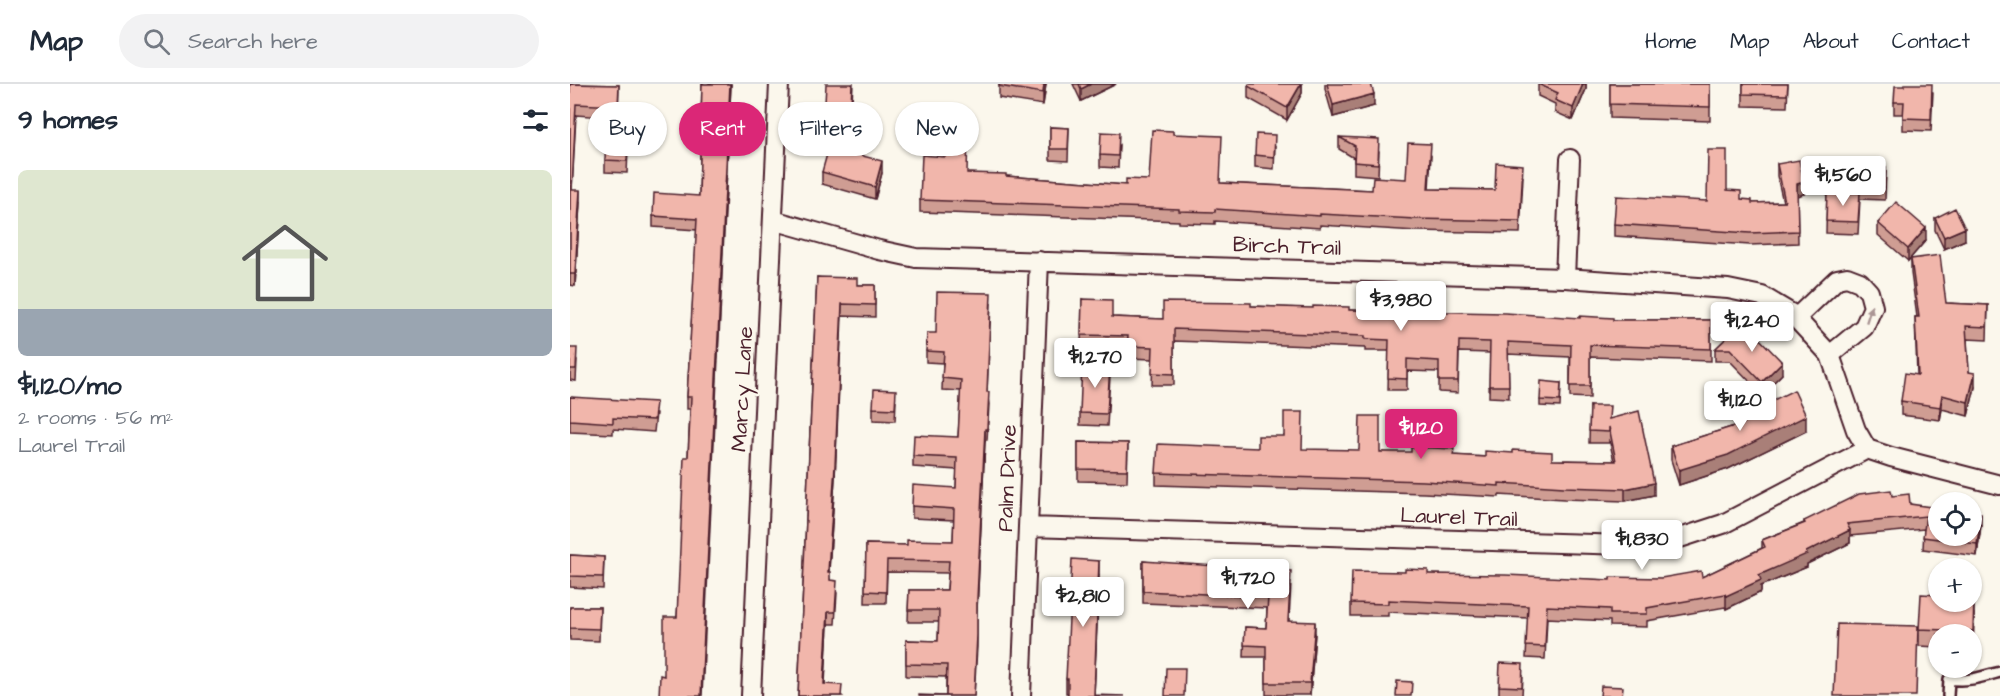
<!DOCTYPE html>
<meta charset="utf-8">
<style>
:root{--surface:#fff;--page:#f2f2f3;--text:#1f2937;--muted:#747a83;--line:#e0e1e3;--accent:#db2777}
body{margin:0;font-family:"Architects Daughter",sans-serif;background:var(--page);color:var(--text);height:100vh;display:flex;flex-direction:column;font-size:22px;white-space:nowrap}
*{box-sizing:border-box;margin:0}
p{font-size:20px;color:var(--muted)}
.icon{flex:none;width:33px;height:33px;fill:none;stroke:currentColor;stroke-width:2;stroke-linecap:round;stroke-linejoin:round}
.map{position:relative;flex:1;overflow:hidden}
.details{display:flex;flex-direction:column;background:var(--surface);width:570px}
.details>*{flex:none}
.hud{position:absolute;left:18px;top:18px;width:570px;height:54px;display:flex;gap:12px}
.fabs{position:absolute;left:1358px;top:408px;display:grid;gap:12px}
.fabs a{display:grid;place-items:center;width:54px;height:54px;border-radius:50%;background:var(--surface);box-shadow:0 2px 4px #0004;font-size:30px}
.price{position:absolute;translate:-50% -51px;padding:0 14px;border-radius:6px;background:#fff;color:#222;font-size:20px;line-height:39px;filter:drop-shadow(0 2px 3px #0008)}
.price::after{content:'';position:absolute;left:50%;top:36px;width:18px;height:14px;margin-left:-9px;background:inherit;clip-path:polygon(0 0,100% 0,50% 100%)}
.price.selected{background:var(--accent);color:#fff}
ul{padding:0;list-style:none}
li{display:grid;align-content:center;gap:12px;height:318px;padding:0 18px}
li+li{border-top:2px solid var(--line)}
li span{display:grid;place-items:center;height:186px;border-radius:9px;color:#555}
li>.icon{margin-inline-start:auto}
span .icon{width:108px;height:108px;fill:#fffc;stroke-width:1}
li b{font-size:26px}
h2{display:flex;justify-content:space-between;align-items:center;height:72px;padding:0 18px;font-size:26px}
.pill{padding:0 21px;border-radius:27px;background:var(--surface);box-shadow:0 2px 4px #0004;font-size:21px;line-height:54px}
.pill.selected{background:var(--accent);color:#fff}
header{display:flex;align-items:center;gap:36px;box-sizing:border-box;height:84px;padding:0 30px;background:var(--surface);border-bottom:2px solid var(--line)}
header strong{font-size:28px}
nav{display:flex;gap:33px;margin-inline-start:auto;font-size:21px}
.search{width:420px;height:54px;background:var(--page);display:flex;align-items:center;gap:15px;box-sizing:border-box;padding:0 21px;border-radius:33px;color:var(--muted);font-size:22px}
main{display:flex;flex:1;min-height:0}
.map>svg:first-child{display:block}
.lines{fill:none;stroke-linecap:round;stroke-linejoin:round}
.lane-casing{stroke:#4a1f2b;stroke-width:14}
.street-casing{stroke:#4a1f2b;stroke-width:22}
.lane{stroke:#fbf7ec;stroke-width:9}
.street{stroke:#fbf7ec;stroke-width:18}
.wall{fill:#cf9d93;stroke:#4a1f2b;stroke-width:1.5}
.shaded-wall{fill:#a97f78;stroke:#4a1f2b;stroke-width:1.5}
.building{fill:#f1b6ab;stroke:#4a1f2b;stroke-width:1.5}
.oneway{fill:#ab9695}
.labels{text-anchor:middle;stroke-width:5;stroke-linejoin:round;paint-order:stroke}
.street-label{font-size:22px;fill:#4a1f2b;stroke:#fbf7ec}
</style>
<header>
<strong>Map</strong>
<div class="search"><svg class="icon" aria-label="search" viewBox="0 0 24 24"><circle cx="10" cy="10" r="6"/><path d="M15 15l6 6"/></svg>Search here</div>
<nav><a>Home</a><a>Map</a><a>About</a><a>Contact</a></nav>
</header>
<main>
<section class="details">
<h2>9 homes<svg class="icon" aria-label="filters" viewBox="0 0 24 24"><path d="M4 7h16M4 17h16"/><circle cx="9" cy="7" r="2"/><circle cx="15" cy="17" r="2"/></svg></h2>
<ul>
<li><span style="background:linear-gradient(#dfe7d0 75%,#9aa5b1 0)"><svg class="icon" aria-label="home" viewBox="0 0 24 24"><path d="M3 11l9-7 9 7M6 9v11h12V9"/></svg></span><div><b>$1,120/mo</b><p>2 rooms · 56 m²</p><p>Laurel Trail</p></div></li>
</ul>
</section>
<div class="map">
<svg width="1430" height="612" viewBox="0 0 1430 612">
<rect width="100%" height="100%" fill="#fbf7ec"/>
<filter id="ink" filterUnits="userSpaceOnUse"><feTurbulence type="fractalNoise" baseFrequency=".0167" numOctaves="2"/><feDisplacementMap in="SourceGraphic" scale="12" xChannelSelector="R" yChannelSelector="G"/><feConvolveMatrix kernelMatrix="1 2 1 2 8 2 1 2 1" color-interpolation-filters="sRGB"/></filter>
<g filter="url(#ink)">
<g class="lines">
<g class="lane-casing">
<path id="lane" d="M1378,612L1379,595C1398,598 1412,593 1430,588"/>
</g>
<g class="street-casing">
<path id="street" d="M203,136L309,166L346,174L995,194L1158,205L1192,212L1222,230L1260,271L1286,346L1297,365L1321,373L1430,401
M995,194L1000,75
M1226,234L1267,195L1277,193L1290,198L1299,208L1303,223L1294,243L1260,271
M458,443L1057,461L1110,454L1153,440L1297,365
M181,612L209,0
M451,612L469,177"/>
</g>
<use href="#lane" class="lane"/>
<use href="#street" class="street"/>
</g>
<path class="wall" d="M0,0L49,1L48,34L6,31L2,106L10,118L5,202L0,201Z
M132,0H161L132,612L94,592L107,533L118,373L120,325H117V313L127,146L83,143V132L129,112Z
M283,0L280,52L254,50V38Z
M429,0H476L473,21L429,14Z
M503,0H546L511,17Z
M732,0V9L717,36L678,14V2Z
M755,0H757L804,22L763,33L755,5Z
M968,0H1016V5L1003,36L985,28V20L968,12Z
M1040,0H1140V37L1040,34Z
M1173,0H1218L1217,23L1173,22Z
M1334,2L1363,8L1361,47L1333,46V30H1324V18Z
M480,43L499,44L498,77L480,76Z
M603,50L650,99L802,106L836,95L861,72L859,105L925,106L953,93L950,149L846,147L750,141V144L645,137V140L609,139V137L350,128V116L375,73L397,89L556,101L579,96Z
M769,53L809,67L808,92L784,90V74L769,65Z
M549,61L548,84L530,83V71Z
M705,63L704,85L685,83V71Z
M58,66L57,89L35,88V76Z
M1207,80L1234,110L1227,111L1228,159L1180,161L1044,152V140L1137,117L1157,106L1171,115L1182,119L1213,118L1207,92Z
M1288,82L1316,83L1315,116L1290,115L1288,150L1256,149L1257,108L1287,109Z
M252,88L312,89L305,115L252,100Z
M1365,134L1395,156L1374,165L1365,146Z
M1308,139L1356,156L1338,177L1308,151Z
M1341,175L1376,219L1418,221L1417,256L1397,255L1399,288L1405,303L1398,332L1372,325L1370,336L1331,331V317L1347,291L1345,233H1347L1341,189Z
M247,193L287,201H305V233L272,232L265,394L259,488L260,496L267,509L265,540H258L255,600L272,612H228Z
M512,215L542,233L593,235L681,222L1043,236H1141V277L1020,273V314L1000,313V273L938,270L939,314L919,313L920,269L889,268L888,309L869,308V288L837,287V306H818L819,267H795V264L604,257V301H582L583,275L557,274V264L511,263Z
M421,220L417,308L419,320L417,356H415L407,525V563L404,612H349H376V593L336,592V556L368,557L369,538H338L339,506H377L378,489L317,488L316,519H295L296,460L337,461L383,457L384,436L342,434V422L386,404L387,386L343,383V372L388,353L391,307L372,306L373,279L356,278V267L366,249Z
M1170,241L1212,290L1192,310L1160,277H1145V265Z
M0,264L7,276L6,297L0,296Z
M540,293L537,342L510,341V329Z
M991,299L990,323L970,322V316Z
M0,313L86,329L84,348L43,345V350L0,348Z
M326,318L325,337L303,336V324Z
M1020,322L1040,335L1084,411L1055,417L994,415L929,411V413L854,409L586,401V389L688,364L810,368L982,376L1044,377L1039,355V359H1019Z
M1171,332L1236,347L1158,385L1109,401L1101,376V362L1171,340Z
M508,358L558,359L557,398L508,397Z
M1322,412L1340,420L1411,441L1407,472L1353,465L1354,445L1280,452V459L1237,480V483L1191,502V508L1156,525L1155,523L1077,537V543L1040,542V537L977,534L975,575L956,574L958,534L818,528V532H781V519L858,490L1040,496L1132,493L1192,464V456L1234,439V437Z
M0,471L34,473L33,505L0,503Z
M573,477L721,498L719,537L745,549L740,611H696V573H674L675,543L696,544L697,524L573,519Z
M529,490L524,611L498,612V609H496V595Z
M0,523H30L29,557L0,556Z
M1404,530L1403,565H1401V550H1368V563L1349,562V545Z
M953,592L952,612H929V602Z"/>
<path class="shaded-wall" d="M160,0H161L131,612Z
M474,0H476L473,21V9Z
M521,0H546L511,17V5Z
M731,0H732V9L717,36V24Z
M1013,0H1016V5L1003,36V24Z
M804,10V22L763,33V21Z
M312,77V89L305,115V103Z
M1234,98V110L1227,112V100Z
M10,106V118L5,202V190Z
M1356,144V156L1338,177V165Z
M1395,144V156L1374,165V153Z
M272,220L265,394L258,499V488Z
M1212,278V290L1192,310V298Z
M1405,289V303L1398,332V318Z
M1372,311V325L1370,336V323Z
M1236,332V347L1158,385L1109,401V386Z
M415,345V356L407,527V515Z
M1084,399V411L1055,417V405Z
M1411,429V441L1407,472V460Z
M1280,446V459L1237,480V483L1191,502V508L1156,525V512L1189,491Z
M529,477V490L524,612Z
M1404,513V530L1403,565V547Z
M258,528V540L254,612V600Z
M745,538V549L740,611V599Z"/>
<path class="building" d="M0,0L49,1L48,22L6,20L2,106H10L5,190H0Z
M132,0H160L131,612H89L90,591L94,592V533H107L114,373H118L121,313H117L127,135L83,132L84,109L129,112Z
M256,0H282L280,40L254,38Z
M429,0H474L473,9L429,2Z
M509,0H521L511,5Z
M679,0H731L717,24L678,2Z
M757,0H801L804,10L763,21Z
M968,0H1013L1003,24L985,16L988,9Z
M1040,0H1140V23L1040,20Z
M1173,0H1218L1217,11L1173,10Z
M1334,0H1362L1361,35L1333,34L1334,18H1324L1325,2H1334Z
M480,43L499,44L498,65H480Z
M582,46L603,47V50L652,52L650,99L802,106L803,93L836,95L838,59L861,60L858,105L925,106L926,79L953,81L950,137L846,135L750,130V132L645,125V128L609,127V125L350,116L352,71L375,73L376,47H398L397,89L436,90V92L556,101V95L579,96Z
M531,48L549,49L548,72L530,71Z
M686,50L705,51L704,73L685,71Z
M36,53L58,54L57,77L35,76Z
M769,53L809,55L808,80L784,78L785,62Z
M259,63L312,77L305,103L252,88Z
M1138,66H1157V106L1171,107V115L1182,116V119L1215,118L1207,80L1229,76L1234,98L1227,100L1228,147L1180,149L1044,140L1046,112L1137,117Z
M1288,82L1316,83L1315,104L1287,103Z
M1257,108L1290,109L1288,138L1256,137Z
M1326,118L1356,144L1338,165L1308,139Z
M1385,124L1395,144L1374,153L1365,134Z
M1370,171L1376,219L1418,221L1417,243L1396,242L1399,288L1405,289L1398,318L1372,311L1370,323L1331,317L1335,289L1348,291L1345,233H1349L1341,175Z
M247,193L287,194V201H305V221L272,220L265,382L258,488H260V496L267,497L265,528H258L254,600L272,601L271,612H228Z
M367,208L421,209L417,308H419L417,345H415L407,515V551L404,612H349V611L376,612L377,581L336,580V556L368,557L369,526H338L339,506H377L379,477L317,476L316,508L295,507L296,460L337,461V456L383,457L384,425L342,422L343,401L386,404L387,374L343,372L344,351L388,353L391,296L372,294L374,268L356,267L357,249H366Z
M512,215L542,216V233L593,235V218L681,219V222L743,224V222L779,223V226L935,229L1010,234V232L1043,234V236H1141V265L1020,261V302H1000L1001,261L938,258L939,302H919L920,258L889,257L888,297H869V277L837,275V295L818,294L819,256L795,255V252L604,245V290L582,289L583,263L557,262L558,252L511,251Z
M1170,241L1182,253L1185,250L1212,278L1192,298L1160,265H1145Z
M0,264H7L6,285H0Z
M512,280L540,281L537,330L510,329Z
M971,297L991,299L990,317L970,316Z
M304,305L326,306L325,325L303,324Z
M1224,306L1236,332L1158,371L1109,386L1101,362L1174,339L1171,332Z
M0,313L86,318L84,336L43,334V339L0,336Z
M1020,322H1040L1039,335L1069,327L1084,399L1055,405L994,403L929,399V402L854,397L586,389L588,360L688,364V352H714V328H733L732,365L789,366L790,332H810V368H841V363L884,365L883,371L915,373V367L943,369V366L982,368V376L1046,377L1039,343V348L1019,347Z
M508,358L558,359L557,386L508,385Z
M1321,406L1322,412L1339,410L1340,420L1368,424V452H1401V428L1411,429L1407,460L1353,453L1356,432L1277,440L1280,446L1236,468L1237,470L1189,491L1191,496L1156,512L1155,510L1077,524V530H1040V525L977,522L975,563L956,562L958,522L818,516V520L781,519L782,487L835,488V485L858,486V490L935,491L1040,496V493L1091,494L1131,487L1132,493L1195,463L1192,456L1235,439L1234,437L1289,410Z
M0,471L34,473L33,493L0,492Z
M502,475L529,477L524,611L555,612H498V595H496Z
M573,477L721,487L718,537L745,538L740,599H696V562L674,561L675,543L696,544L698,513L573,507Z
M1351,510L1368,511V518H1401V512L1404,513L1403,547L1349,545Z
M0,523H30L29,545L0,544Z
M1267,540L1348,542L1346,612H1264Z
M930,579L953,580L952,603L929,602Z
M596,584H615L614,612H595Z
M827,597L842,598L841,612H826Z
M1031,602L1053,603L1052,612H1030Z"/>
<defs><path id="oneway-solid" d="M-6-.8H1V-3.2L6.5 0L1 3.2V.8H-6Z" transform="scale(1.5)"/></defs>
<use class="oneway" href="#oneway-solid" transform="translate(1299 230) rotate(-72)"/>
</g>
<g class="labels">
<g class="street-label">
<text transform="translate(717 161) rotate(2)" y="8">Birch Trail</text>
<text transform="translate(171 305) rotate(-87)" y="8">Marcy Lane</text>
<text transform="translate(436 394) rotate(-88)" y="8">Palm Drive</text>
<text transform="translate(889 432) rotate(2)" y="8">Laurel Trail</text>
</g>
</g>
</svg>
<div class="fabs">
<a><svg class="icon" aria-label="locate" viewBox="0 0 24 24"><circle cx="12" cy="12" r="6"/><path d="M12 2v4M12 18v4M2 12h4M18 12h4"/></svg></a>
<a>+</a>
<a>−</a>
</div>
<b class="price" style="left:1273px;top:123px">$1,560</b>
<b class="price" style="left:831px;top:248px">$3,980</b>
<b class="price" style="left:1182px;top:269px">$1,240</b>
<b class="price" style="left:525px;top:305px">$1,270</b>
<b class="price" style="left:1170px;top:348px">$1,120</b>
<b class="price selected" style="left:851px;top:376px">$1,120</b>
<b class="price" style="left:1072px;top:487px">$1,830</b>
<b class="price" style="left:678px;top:526px">$1,720</b>
<b class="price" style="left:513px;top:544px">$2,810</b>
<div class="hud">
<a class="pill">Buy</a>
<a class="pill selected">Rent</a>
<a class="pill">Filters</a>
<a class="pill">New</a>
</div>
</div>
</main>
